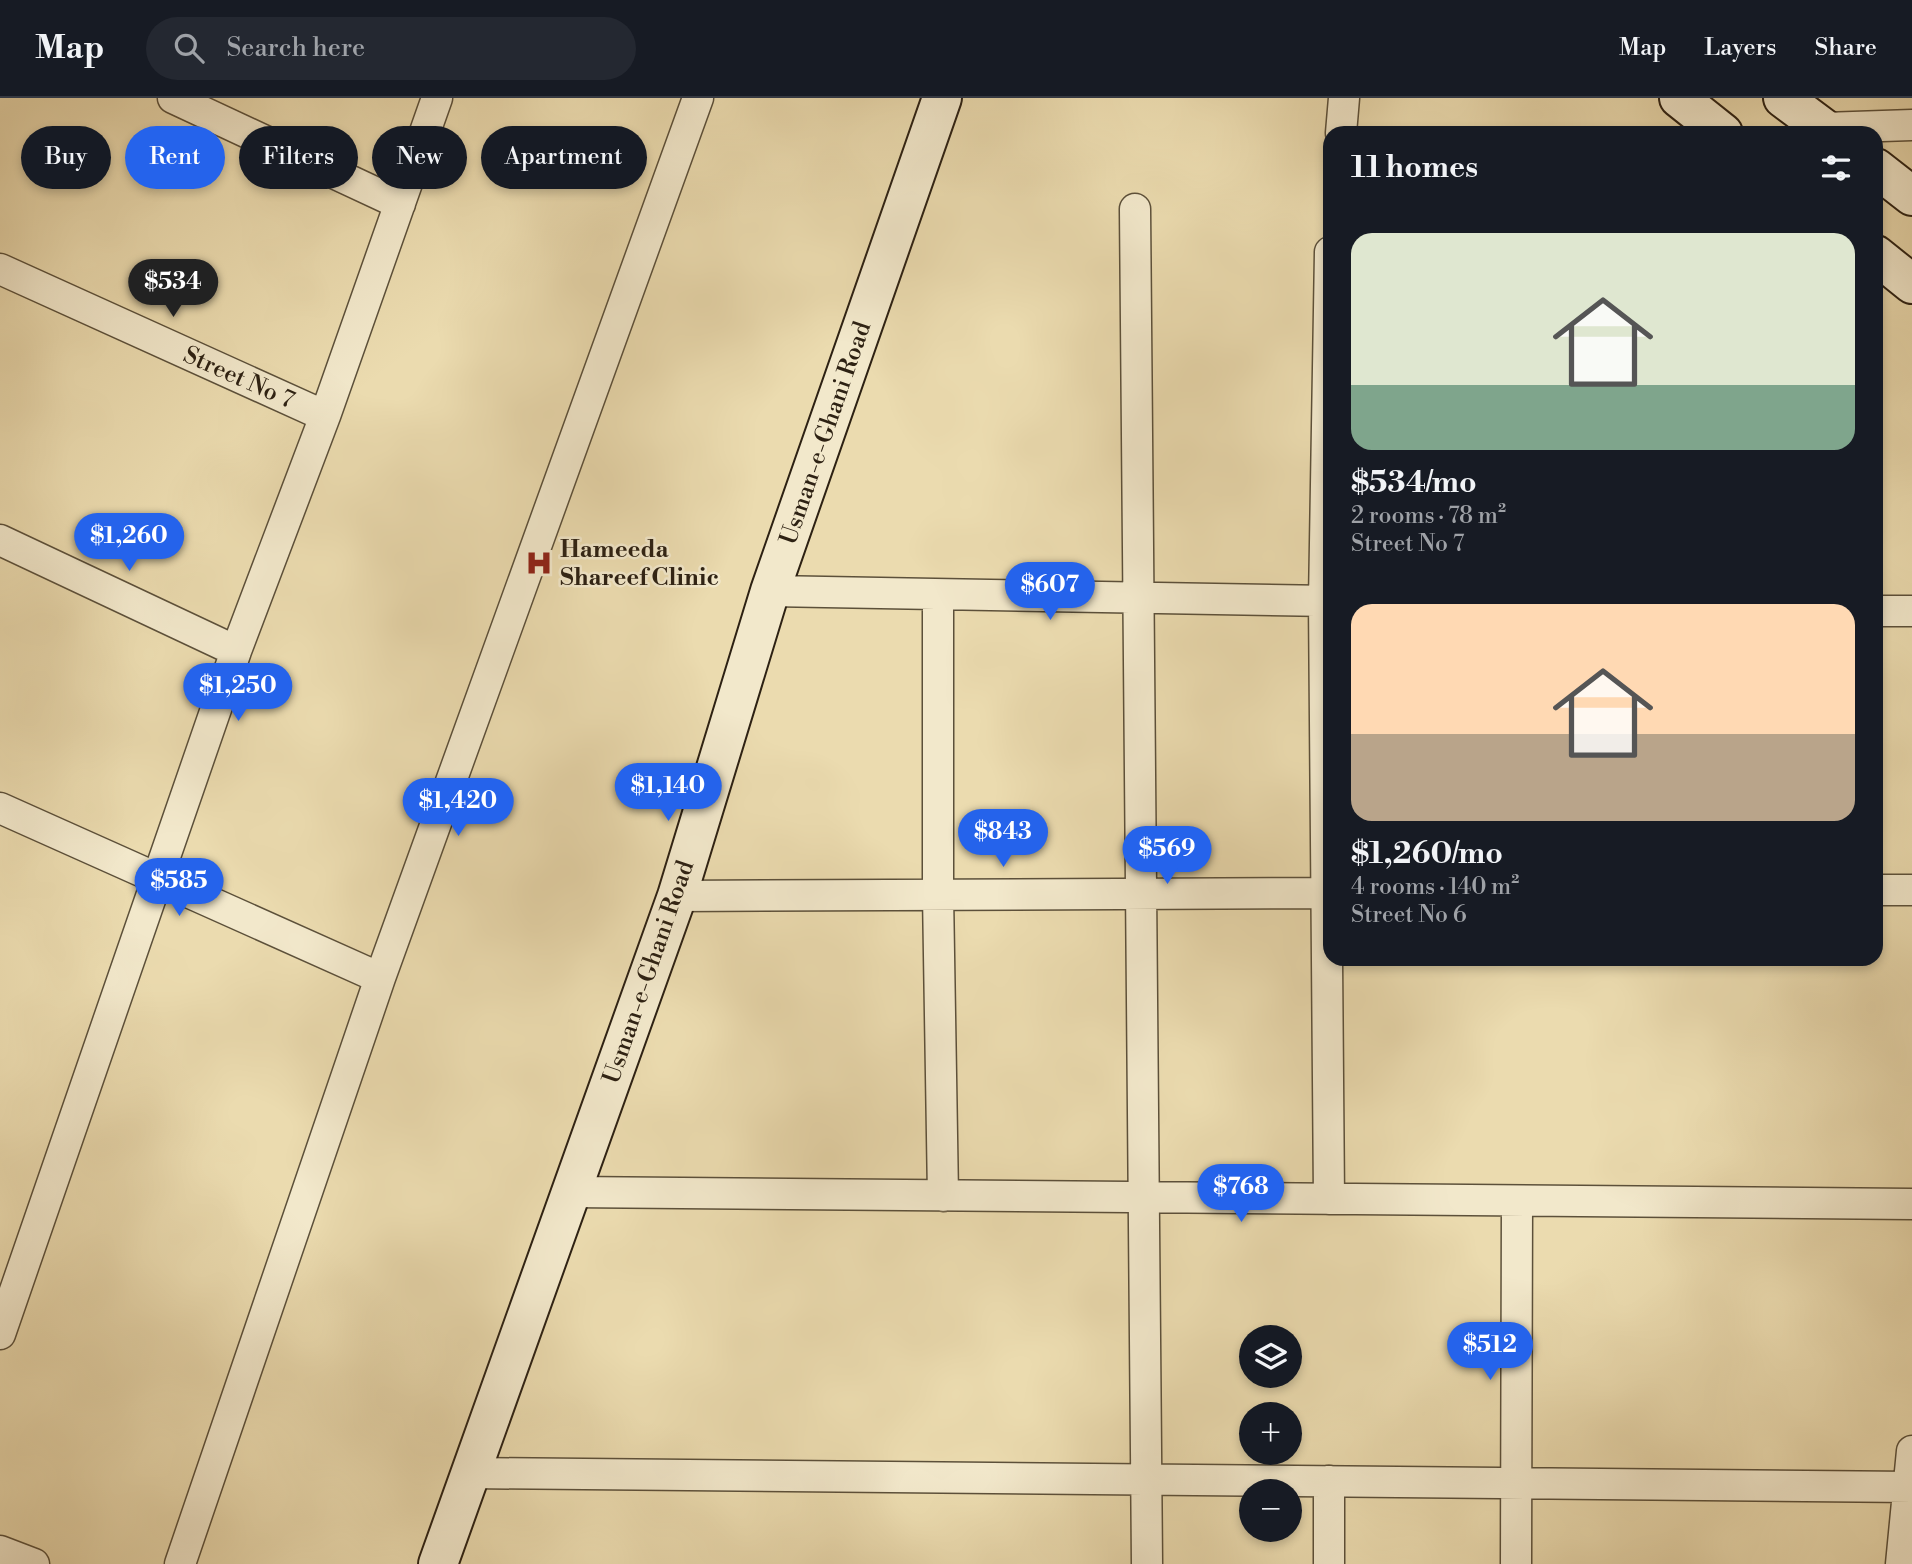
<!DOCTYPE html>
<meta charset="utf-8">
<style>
:root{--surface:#171b24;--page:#242831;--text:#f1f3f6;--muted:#9ea1a6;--line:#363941;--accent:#2563eb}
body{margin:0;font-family:"Libre Bodoni",serif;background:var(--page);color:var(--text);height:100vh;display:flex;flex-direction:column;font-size:26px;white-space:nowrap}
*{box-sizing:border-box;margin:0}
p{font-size:23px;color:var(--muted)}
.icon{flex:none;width:38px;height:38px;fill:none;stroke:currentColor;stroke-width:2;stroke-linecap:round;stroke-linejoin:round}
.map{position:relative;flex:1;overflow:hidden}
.sheet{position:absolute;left:1323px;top:28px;width:560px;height:840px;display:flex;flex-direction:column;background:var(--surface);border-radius:21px;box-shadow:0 4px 10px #0003}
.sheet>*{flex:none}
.guide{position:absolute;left:21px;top:28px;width:665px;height:63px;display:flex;gap:14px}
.controls{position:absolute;left:1239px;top:1227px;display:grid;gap:14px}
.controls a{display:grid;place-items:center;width:63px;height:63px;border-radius:50%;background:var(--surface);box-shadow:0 4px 10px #0003;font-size:35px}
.price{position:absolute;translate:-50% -60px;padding:0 16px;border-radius:24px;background:var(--accent);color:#fff;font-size:23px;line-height:46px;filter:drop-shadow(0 2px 4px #0008)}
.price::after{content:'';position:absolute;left:50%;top:42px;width:21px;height:16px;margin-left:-10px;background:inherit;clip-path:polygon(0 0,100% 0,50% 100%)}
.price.active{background:#222;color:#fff}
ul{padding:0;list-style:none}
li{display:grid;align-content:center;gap:14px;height:371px;padding:0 28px}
li span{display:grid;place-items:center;height:217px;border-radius:21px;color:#555}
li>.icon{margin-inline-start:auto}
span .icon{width:126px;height:126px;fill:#fffc;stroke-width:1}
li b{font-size:30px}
h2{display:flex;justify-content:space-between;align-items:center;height:84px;padding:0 28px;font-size:30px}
.chip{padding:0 24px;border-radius:32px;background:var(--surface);box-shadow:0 4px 10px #0003;font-size:24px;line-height:63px}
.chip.active{background:var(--accent);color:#fff}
header{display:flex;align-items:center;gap:42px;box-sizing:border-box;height:98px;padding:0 35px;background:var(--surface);border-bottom:2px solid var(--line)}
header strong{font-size:33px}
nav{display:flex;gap:38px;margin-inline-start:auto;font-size:24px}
.search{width:490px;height:63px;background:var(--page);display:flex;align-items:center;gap:18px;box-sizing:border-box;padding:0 24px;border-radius:38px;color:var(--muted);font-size:26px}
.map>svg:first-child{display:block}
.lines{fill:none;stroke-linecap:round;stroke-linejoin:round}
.minor-casing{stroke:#5c503a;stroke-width:33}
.secondary-casing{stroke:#2d2113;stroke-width:42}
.minor{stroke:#f2e8cb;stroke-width:30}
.secondary{stroke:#f2e8cb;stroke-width:38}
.labels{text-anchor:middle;stroke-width:5;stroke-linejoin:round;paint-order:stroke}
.street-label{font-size:24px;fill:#2d2113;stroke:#f2e8cb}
.poi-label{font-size:24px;font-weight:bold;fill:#2d2113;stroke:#f2e8cb;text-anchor:start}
</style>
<header>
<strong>Map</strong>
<div class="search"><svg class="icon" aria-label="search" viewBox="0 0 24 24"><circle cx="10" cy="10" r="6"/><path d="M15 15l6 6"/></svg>Search here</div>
<nav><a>Map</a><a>Layers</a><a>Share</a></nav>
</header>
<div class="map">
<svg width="1912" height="1466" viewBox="0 0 1912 1466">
<rect width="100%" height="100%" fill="#ebdbaf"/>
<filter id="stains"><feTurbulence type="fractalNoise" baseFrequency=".00286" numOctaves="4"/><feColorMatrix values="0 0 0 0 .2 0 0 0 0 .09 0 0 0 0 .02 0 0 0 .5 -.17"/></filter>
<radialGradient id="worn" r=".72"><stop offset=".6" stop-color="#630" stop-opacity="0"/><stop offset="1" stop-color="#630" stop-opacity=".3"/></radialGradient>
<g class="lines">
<g class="minor-casing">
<path id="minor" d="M173,0L400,106
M1824,30L1912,27
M1341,35L1344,0
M1135,111L1147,1466
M0,171L325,318
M0,442L236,553
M770,493L1330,503
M938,497V796L943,1098
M1876,513H1912
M0,710L380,880
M1876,792H1912
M677,798L1330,795
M571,1094L1912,1106
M1329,1101L1324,503L1330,154
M0,1236L236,553L325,318L437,0
M471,1375L1912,1389
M1329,1383V1466
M0,1453L34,1466
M180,1466L380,880L698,0
M1516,1466L1517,1103
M1901,1466L1912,1353"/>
</g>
<g class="secondary-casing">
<path id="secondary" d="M1679,0L1723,35
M1783,0L1830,35
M1876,70L1912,98
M1876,157L1912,186
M438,1466L677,798L770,493L942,0"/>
</g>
<use href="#minor" class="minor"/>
<use href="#secondary" class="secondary"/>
</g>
<defs>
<g id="hospital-bare" transform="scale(2.1)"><path d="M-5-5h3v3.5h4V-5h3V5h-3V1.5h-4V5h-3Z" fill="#8f2418" stroke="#f2e8cb" stroke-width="2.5" paint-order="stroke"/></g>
</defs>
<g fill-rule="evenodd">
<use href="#hospital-bare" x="539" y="465"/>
</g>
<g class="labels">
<g class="street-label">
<text transform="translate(239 279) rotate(24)" y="8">Street No 7</text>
<text transform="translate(825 335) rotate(-71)" y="8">Usman-e-Ghani Road</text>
<text transform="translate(648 874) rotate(-71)" y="8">Usman-e-Ghani Road</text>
</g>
<g class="poi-label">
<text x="560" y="459">Hameeda<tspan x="560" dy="28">Shareef Clinic</tspan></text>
</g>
</g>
<rect width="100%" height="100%" filter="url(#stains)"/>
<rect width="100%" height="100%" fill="url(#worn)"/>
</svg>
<div class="controls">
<a><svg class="icon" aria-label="layers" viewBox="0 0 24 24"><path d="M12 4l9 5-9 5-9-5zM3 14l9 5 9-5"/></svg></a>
<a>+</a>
<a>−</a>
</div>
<b class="price active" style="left:173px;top:221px">$534</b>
<b class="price" style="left:129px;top:475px">$1,260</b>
<b class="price" style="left:1050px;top:524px">$607</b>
<b class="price" style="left:238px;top:625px">$1,250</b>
<b class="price" style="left:668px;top:725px">$1,140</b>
<b class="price" style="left:458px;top:740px">$1,420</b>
<b class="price" style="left:1003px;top:771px">$843</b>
<b class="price" style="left:1167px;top:788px">$569</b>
<b class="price" style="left:179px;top:820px">$585</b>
<b class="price" style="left:1241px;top:1126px">$768</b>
<b class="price" style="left:1490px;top:1284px">$512</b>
<div class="guide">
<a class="chip">Buy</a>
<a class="chip active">Rent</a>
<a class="chip">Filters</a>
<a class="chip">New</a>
<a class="chip">Apartment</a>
</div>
<section class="sheet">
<h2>11 homes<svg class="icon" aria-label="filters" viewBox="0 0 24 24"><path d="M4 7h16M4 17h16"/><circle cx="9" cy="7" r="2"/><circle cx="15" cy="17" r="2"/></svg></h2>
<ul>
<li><span style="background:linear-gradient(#dfe7d0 70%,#7fa58c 0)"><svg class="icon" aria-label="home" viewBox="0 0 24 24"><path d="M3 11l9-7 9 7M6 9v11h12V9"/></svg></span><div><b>$534/mo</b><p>2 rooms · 78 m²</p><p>Street No 7</p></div></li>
<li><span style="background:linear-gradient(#ffd9b3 60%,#b9a48a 0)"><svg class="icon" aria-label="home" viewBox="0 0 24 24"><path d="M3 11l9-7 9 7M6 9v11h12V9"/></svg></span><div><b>$1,260/mo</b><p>4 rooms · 140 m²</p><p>Street No 6</p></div></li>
</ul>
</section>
</div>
